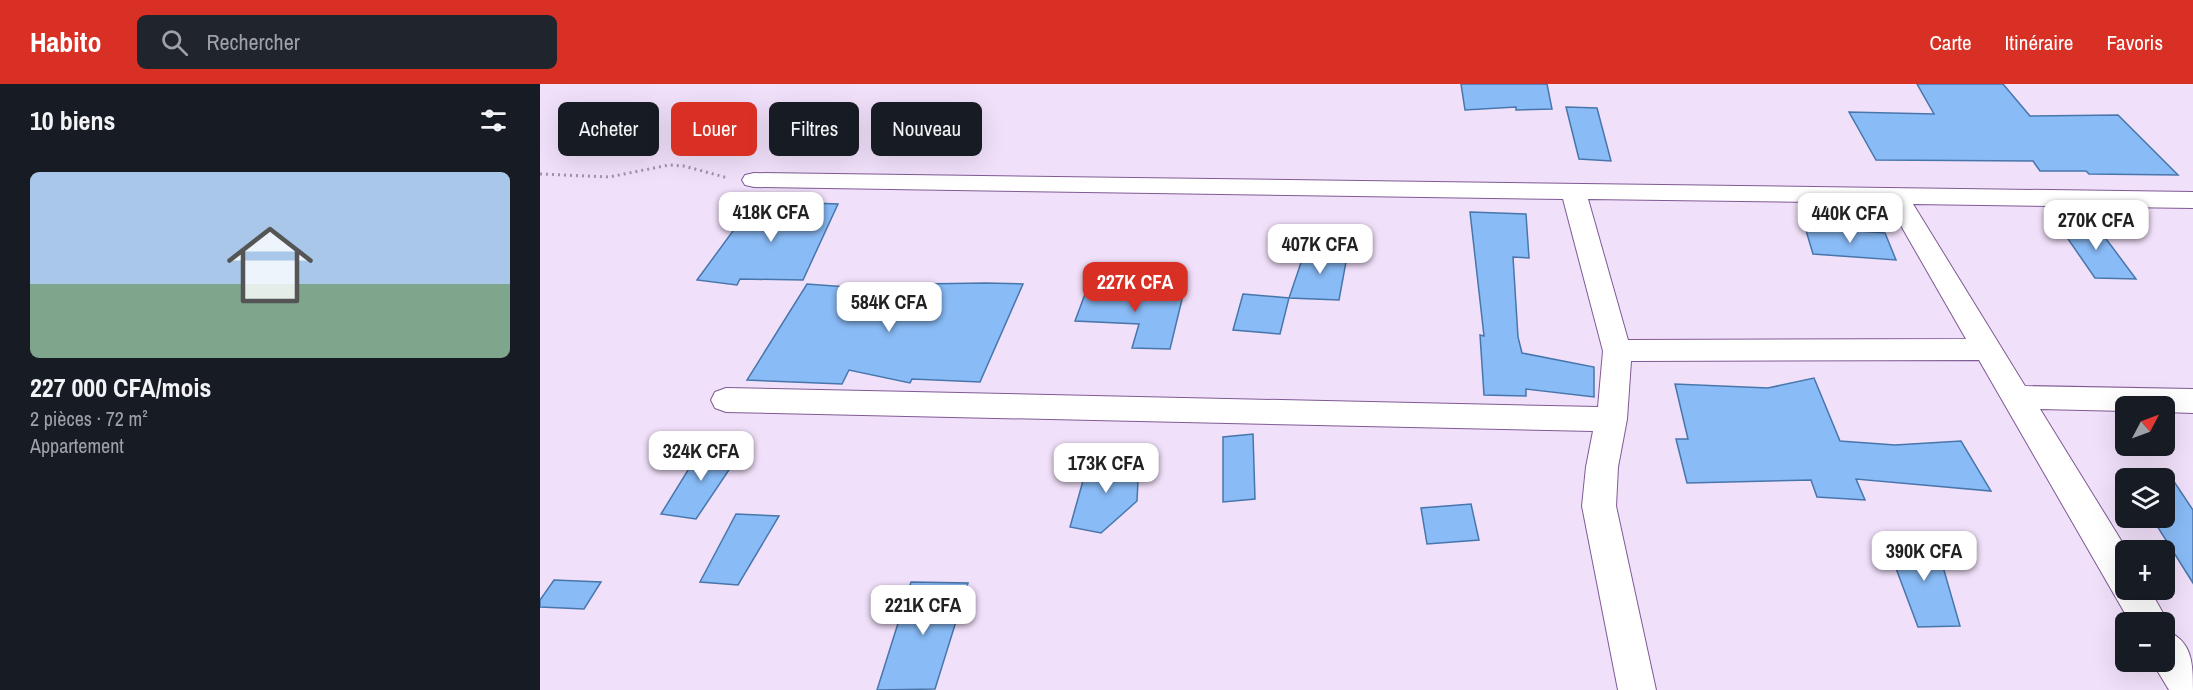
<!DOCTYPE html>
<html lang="fr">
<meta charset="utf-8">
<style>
:root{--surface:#171b24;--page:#20242c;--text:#f1f3f6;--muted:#9ea1a6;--accent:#d93025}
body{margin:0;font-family:"Archivo Narrow",sans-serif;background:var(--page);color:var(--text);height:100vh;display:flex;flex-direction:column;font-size:22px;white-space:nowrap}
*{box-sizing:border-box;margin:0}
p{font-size:20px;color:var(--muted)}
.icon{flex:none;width:33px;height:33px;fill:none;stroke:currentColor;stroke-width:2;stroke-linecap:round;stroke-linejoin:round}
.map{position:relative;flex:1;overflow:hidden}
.panel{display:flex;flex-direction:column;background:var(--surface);width:540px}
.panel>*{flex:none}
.hud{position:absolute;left:18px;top:18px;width:570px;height:54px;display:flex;gap:12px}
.needle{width:39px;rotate:49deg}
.tools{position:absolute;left:1575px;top:312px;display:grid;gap:12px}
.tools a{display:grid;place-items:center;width:60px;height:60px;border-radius:9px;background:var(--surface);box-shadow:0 6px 24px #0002;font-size:30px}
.price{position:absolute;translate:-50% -51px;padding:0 14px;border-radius:12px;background:#fff;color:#222;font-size:20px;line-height:39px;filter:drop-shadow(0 2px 3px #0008)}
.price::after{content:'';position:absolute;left:50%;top:36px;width:18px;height:14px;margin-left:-9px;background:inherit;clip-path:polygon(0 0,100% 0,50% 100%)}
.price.on{background:var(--accent);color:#fff}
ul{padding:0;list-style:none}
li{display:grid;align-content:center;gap:12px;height:318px;padding:0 30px}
li span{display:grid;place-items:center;height:186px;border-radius:9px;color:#555}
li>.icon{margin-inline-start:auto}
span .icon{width:108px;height:108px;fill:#fffc;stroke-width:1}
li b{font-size:26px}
h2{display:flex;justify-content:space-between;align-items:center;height:72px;padding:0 30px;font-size:26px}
.chip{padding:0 21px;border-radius:9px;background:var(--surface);box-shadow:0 6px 24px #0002;font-size:21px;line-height:54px}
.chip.on{background:var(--accent);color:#fff}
header{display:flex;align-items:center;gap:36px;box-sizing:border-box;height:84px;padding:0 30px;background:var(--accent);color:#fff}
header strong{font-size:28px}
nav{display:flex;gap:33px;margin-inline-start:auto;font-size:21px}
.search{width:420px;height:54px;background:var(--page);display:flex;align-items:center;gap:15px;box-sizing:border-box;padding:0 21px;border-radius:9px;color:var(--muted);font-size:22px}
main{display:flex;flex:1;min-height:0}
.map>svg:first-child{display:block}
.building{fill:#89bbf6;stroke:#4876ab;stroke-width:1.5}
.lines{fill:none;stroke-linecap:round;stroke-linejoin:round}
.minor-casing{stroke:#7f5a94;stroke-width:2}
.path{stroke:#a292ab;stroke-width:3;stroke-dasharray:2 4;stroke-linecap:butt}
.minor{fill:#fff;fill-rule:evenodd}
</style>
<header>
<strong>Habito</strong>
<div class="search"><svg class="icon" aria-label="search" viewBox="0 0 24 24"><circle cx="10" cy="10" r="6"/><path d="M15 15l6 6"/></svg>Rechercher</div>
<nav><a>Carte</a><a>Itinéraire</a><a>Favoris</a></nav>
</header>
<main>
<section class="panel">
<h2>10 biens<svg class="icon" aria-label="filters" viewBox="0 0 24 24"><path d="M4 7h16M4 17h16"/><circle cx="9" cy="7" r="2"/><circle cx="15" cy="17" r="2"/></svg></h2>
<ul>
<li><span style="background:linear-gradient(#a9c7e8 60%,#7fa58c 0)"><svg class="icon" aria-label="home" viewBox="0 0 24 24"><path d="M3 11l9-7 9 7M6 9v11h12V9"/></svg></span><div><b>227 000 CFA/mois</b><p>2 pièces · 72 m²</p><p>Appartement</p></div></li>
</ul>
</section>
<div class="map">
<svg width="1653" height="606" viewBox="0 0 1653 606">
<rect width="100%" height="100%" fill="#f1e0fa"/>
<path class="building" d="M921,0H1007L1012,25L976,26V23L925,26Z
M1377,0H1463L1490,32L1578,31L1638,91L1549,90L1546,87H1500L1493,77L1336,76L1309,28L1394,30Z
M1026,23L1057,24L1071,77L1039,75Z
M215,117L298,120L263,196L200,195L197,201L157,196Z
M930,128L986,130L989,174L973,173L978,253L982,269L1054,283V313L986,305V312L944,311L940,251L944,252Z
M1517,139L1555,140L1596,195L1555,194Z
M1265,143L1345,149L1356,176L1273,170Z
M766,164L808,167L799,216L749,214Z
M446,199L483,200L440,298L372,295L370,299L309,286L302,300L207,296L267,200L321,204L323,201L379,202L380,200Z
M548,202L582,203L581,206L644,207L630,265L592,264L599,240L535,237Z
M703,210L749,214L740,250L693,246Z
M1274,294L1300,357L1355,361L1421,357L1451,407L1316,395L1325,416L1277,413L1271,396L1147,399L1136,355H1148L1135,300L1228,304Z
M713,350L715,415L683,418V353Z
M161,365H203L156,435L121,430Z
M599,375L597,417L561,449L530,443L548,379Z
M1627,387L1653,426V499L1612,434H1624V394H1588L1584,389Z
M931,420L939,456L887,460L881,424Z
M196,430L239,432L198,501L160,498Z
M1345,455H1395L1420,542L1378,543Z
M14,496L61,498L44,525L0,523V516Z
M371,498L428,499L395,605L337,606Z"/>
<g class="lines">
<g class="minor-casing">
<path id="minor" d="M214,89L1653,108V124L1373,120L1485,302L1653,305V329L1624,328V322H1586V327L1500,325L1587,466L1586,506H1610L1628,538L1625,546C1653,557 1653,580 1653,606H1629L1612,578H1624V538H1590L1439,276L1091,277L1087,335L1078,383L1076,422L1116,606H1078L1042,422L1046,383L1053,347L186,328L175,324L171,316L175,308L186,304L1058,323L1063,267L1023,115L214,103L205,101L202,96L205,91ZM1048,115L1348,119L1426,255L1088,256Z"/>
</g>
<path class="path" d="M0,90L69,93L129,81L144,82L188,94"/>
<use href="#minor" class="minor"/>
</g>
</svg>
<div class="tools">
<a><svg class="needle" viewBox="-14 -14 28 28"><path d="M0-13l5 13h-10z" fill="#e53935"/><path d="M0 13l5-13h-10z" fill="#9ea1a6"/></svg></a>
<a><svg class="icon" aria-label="layers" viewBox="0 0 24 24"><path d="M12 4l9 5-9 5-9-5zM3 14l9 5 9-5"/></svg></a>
<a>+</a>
<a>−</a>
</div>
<b class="price" style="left:231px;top:159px">418K CFA</b>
<b class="price" style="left:1310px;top:160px">440K CFA</b>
<b class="price" style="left:1556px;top:167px">270K CFA</b>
<b class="price" style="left:780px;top:191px">407K CFA</b>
<b class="price on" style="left:595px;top:229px">227K CFA</b>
<b class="price" style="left:349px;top:249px">584K CFA</b>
<b class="price" style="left:161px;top:398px">324K CFA</b>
<b class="price" style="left:566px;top:410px">173K CFA</b>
<b class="price" style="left:1384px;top:498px">390K CFA</b>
<b class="price" style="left:383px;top:552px">221K CFA</b>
<div class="hud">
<a class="chip">Acheter</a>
<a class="chip on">Louer</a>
<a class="chip">Filtres</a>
<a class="chip">Nouveau</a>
</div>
</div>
</main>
